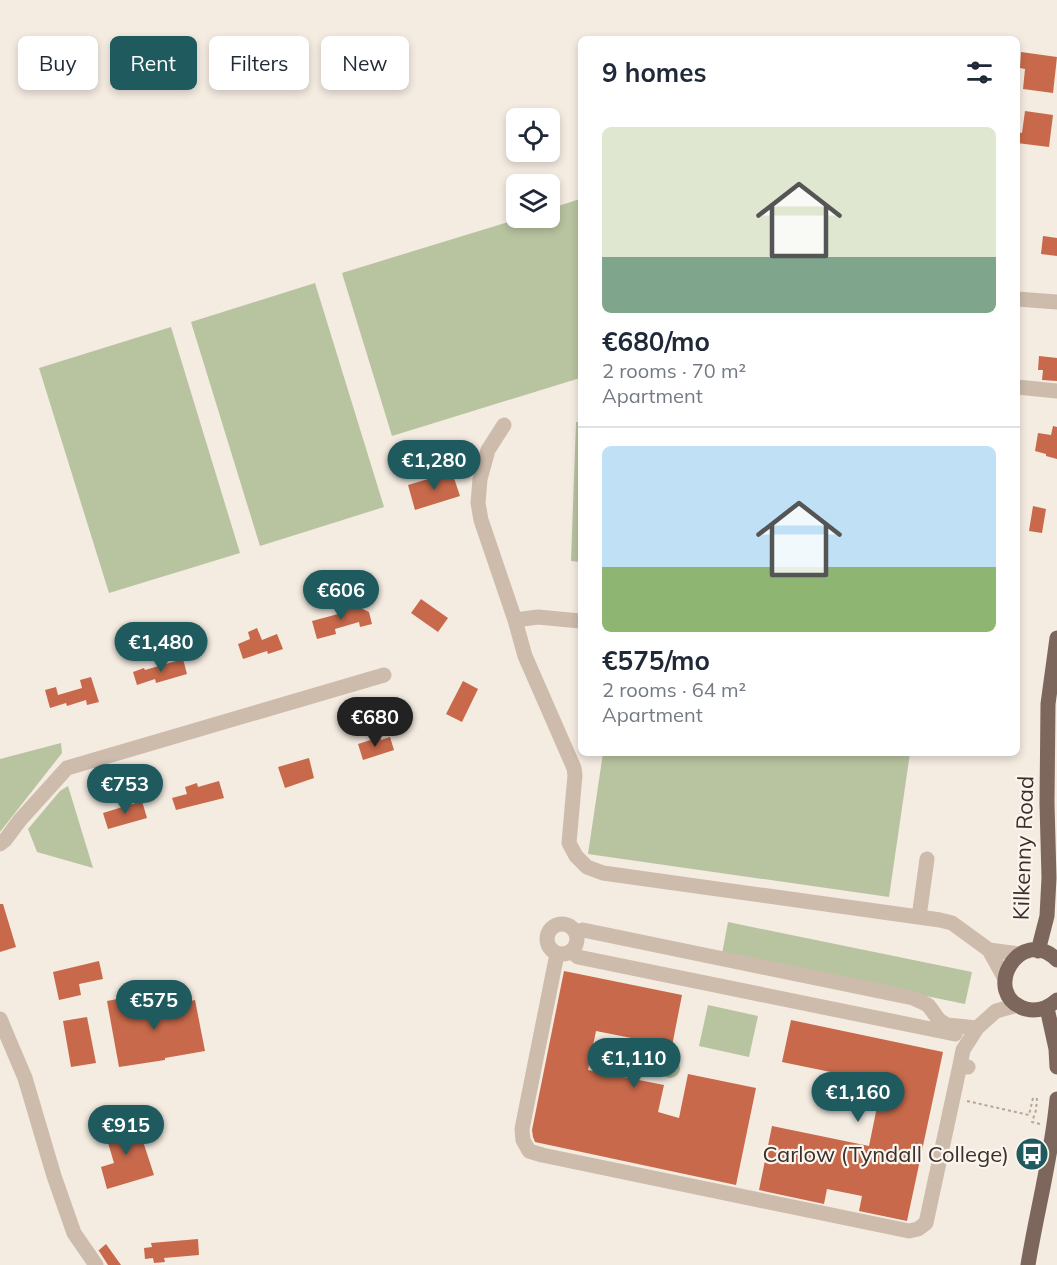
<!DOCTYPE html>
<meta charset="utf-8">
<style>
:root{--surface:#fff;--page:#f2f2f3;--text:#1f2937;--muted:#747a83;--line:#e0e1e3;--accent:#1f5a5e}
body{margin:0;font-family:Mulish,sans-serif;background:var(--page);color:var(--text);height:100vh;display:flex;flex-direction:column;font-size:22px;white-space:nowrap}
*{box-sizing:border-box;margin:0}
p{font-size:20px;color:var(--muted)}
.icon{flex:none;width:33px;height:33px;fill:none;stroke:currentColor;stroke-width:2;stroke-linecap:round;stroke-linejoin:round}
.map{position:relative;flex:1;overflow:hidden}
.side{position:absolute;left:578px;top:36px;width:442px;height:720px;display:flex;flex-direction:column;background:var(--surface);border-radius:9px;box-shadow:0 3px 9px #0003}
.side>*{flex:none}
.guide{position:absolute;left:18px;top:36px;width:470px;height:54px;display:flex;gap:12px}
.buttons{position:absolute;left:506px;top:108px;display:grid;gap:12px}
.buttons a{display:grid;place-items:center;width:54px;height:54px;border-radius:9px;background:var(--surface);box-shadow:0 3px 9px #0003;font-size:30px}
.price{position:absolute;translate:-50% -51px;padding:0 14px;border-radius:21px;background:var(--accent);color:#fff;font-size:20px;line-height:39px;filter:drop-shadow(0 2px 3px #0008)}
.price::after{content:'';position:absolute;left:50%;top:36px;width:18px;height:14px;margin-left:-9px;background:inherit;clip-path:polygon(0 0,100% 0,50% 100%)}
.price.current{background:#222;color:#fff}
ul{padding:0;list-style:none}
li{display:grid;align-content:center;gap:12px;height:318px;padding:0 24px}
li+li{border-top:2px solid var(--line)}
li span{display:grid;place-items:center;height:186px;border-radius:9px;color:#555}
li>.icon{margin-inline-start:auto}
span .icon{width:108px;height:108px;fill:#fffc;stroke-width:1}
li b{font-size:26px}
h2{display:flex;justify-content:space-between;align-items:center;height:72px;padding:0 24px;font-size:26px}
.tag{padding:0 21px;border-radius:9px;background:var(--surface);box-shadow:0 3px 9px #0003;font-size:21px;line-height:54px}
.tag.current{background:var(--accent);color:#fff}
.map>svg:first-child{display:block}
.green{fill:#b8c4a0}
.building{fill:#c8694b}
.lines{fill:none;stroke-linecap:round;stroke-linejoin:round}
.path{stroke:#b9a596;stroke-width:2;stroke-dasharray:3 3;stroke-linecap:butt}
.minor{stroke:#cdbbac;stroke-width:15}
.major{stroke:#7d675c;stroke-width:15}
.labels{text-anchor:middle;stroke-width:4.5;stroke-linejoin:round;paint-order:stroke}
.street-label{font-size:22px;fill:#3b302b;stroke:#fbf5ee}
.poi-label{font-size:22px;fill:#3b302b;stroke:#fbf5ee;text-anchor:end}
</style>
<div class="map">
<svg width="1057" height="1265" viewBox="0 0 1057 1265">
<rect width="100%" height="100%" fill="#f4ebe1"/>
<path class="green" d="M580,199V378L392,436L342,273L521,218H549V209Z
M315,283L384,507L260,546L191,322Z
M171,327L240,553L109,593L39,368Z
M576,422H580V562L571,561Z
M61,743L62,753L0,832V759Z
M603,753H910L889,897L588,854Z
M68,786L93,868L37,852L28,829L60,791Z
M728,922L972,972L965,1004L722,954Z
M708,1005L758,1016L749,1057L699,1046Z
M622,1040C617,1052 620,1053 627,1063C639,1069 644,1065 648,1053L655,1055L654,1062C645,1070 633,1072 620,1069L618,1061L610,1054C610,1047 615,1042 622,1040Z
M660 1068a10 10 0 1 1 20 0a10 10 0 1 1-20 0Z"/>
<path class="building" d="M1021,52L1057,57L1053,93L1023,89L1025,69L1020,68Z
M1025,111L1053,115L1049,147L1017,143V132L1022,133Z
M1043,236L1057,238V256L1041,254Z
M1039,356L1057,358V381L1042,380L1043,370H1038Z
M1053,426L1057,427V459L1046,456V454L1035,451L1038,433L1051,435Z
M452,472L460,496L415,510L408,485Z
M1033,506L1046,509L1042,533L1029,531Z
M421,599L448,618L438,632L411,613Z
M354,605L369,612L372,624L360,627L359,622L335,629L336,634L317,639L312,621L342,613L345,607Z
M257,628L262,640L277,634L283,649L268,654L267,651L243,659L238,644L250,639L248,632Z
M183,659L187,674L156,683L155,679L137,685L133,672L144,668L145,670Z
M91,677L99,702L87,705L86,700L67,706L66,703L50,708L45,690L56,687L58,695L82,688L80,680Z
M463,681L478,689L462,722L446,714Z
M380,737L381,740L390,737L394,750L363,760L358,744Z
M309,758L314,778L285,788L278,767Z
M219,781L224,798L176,810L172,798L187,794L185,787L197,783L198,787Z
M142,801L147,818L108,829L103,813Z
M0,904H3L16,947L0,952Z
M99,961L103,979L79,984L81,995L59,1000L53,972Z
M564,971L682,995L672,1046L596,1031L588,1070L664,1085L658,1112L679,1118L688,1074L756,1088L736,1185L535,1142L533,1137L532,1130Z
M143,994L146,1010L195,1000L205,1051L165,1058V1060L119,1067L107,1001Z
M87,1017L96,1063L71,1067L63,1021Z
M791,1020L943,1052L907,1221L859,1211L862,1196L827,1189L824,1204L759,1190L772,1126L869,1146L879,1097L847,1090L850,1076L782,1062Z
M126,1120L128,1129L138,1126L154,1175L107,1189L101,1167L114,1163L103,1126Z
M198,1239L199,1255L164,1258L165,1262L154,1263L153,1258L145,1259L144,1248L152,1247L151,1243Z
M106,1244L121,1265H108L99,1251H98Z"/>
<g class="lines">
<path class="path" d="M967,1101L1029,1115L1033,1098L1037,1099L1036,1110L1032,1122L1040,1124"/>
<path class="minor" d="M1017,299L1057,302
M1017,387L1057,391
M504,425L488,450L480,479L478,503L481,520L515,620L525,656L574,768L575,775L569,843L576,856L587,867L603,873L940,920L952,923L989,950L1005,979
M515,620L538,617L580,621
M0,844L5,840L20,820L67,768L384,675
M919,917L927,859
M547 939a15 15 0 1 1 30 0a15 15 0 1 1-30 0Z
M575,932L583,930L913,998L928,1005L939,1020L947,1025L977,1028
M989,950L1020,954
M571,951L578,957L955,1034
M557,954L522,1129L523,1140L529,1151L542,1155L909,1231L918,1229L926,1223L960,1065
M0,1019L25,1078L54,1176L74,1233L96,1265
M968,1067L960,1065L963,1050L977,1028L996,1011L1018,1005"/>
<path class="major" d="M1038,951L1047,916L1049,878L1047,803L1048,704L1057,638
M1057,960C1020,923 979,995 1026,1009C1038,1012 1048,1008 1057,1000
M1047,1008L1056,1049L1057,1067
M1028,1265C1037,1210 1052,1155 1057,1099"/>
</g>
<defs>
<g id="bus-disc" transform="scale(1.725)"><circle r="9.5" fill="#1f5a5e" stroke="#fbf5ee"/><path d="M-5-6H5V4H4V6H2V4H-2V6H-4V4H-5ZM-3.5-4V0h7V-4ZM-3.5 1.2v1.5H-2V1.2ZM2 1.2v1.5H3.5V1.2Z" fill="#fff"/></g>
</defs>
<g fill-rule="evenodd">
<use href="#bus-disc" x="1032" y="1154"/>
</g>
<g class="labels">
<g class="street-label">
<text transform="translate(1023 848) rotate(-88)" y="8">Kilkenny Road</text>
</g>
<g class="poi-label">
<text x="1009" y="1162">Carlow (Tyndall College)</text>
</g>
</g>
</svg>
<div class="buttons">
<a><svg class="icon" aria-label="locate" viewBox="0 0 24 24"><circle cx="12" cy="12" r="6"/><path d="M12 2v4M12 18v4M2 12h4M18 12h4"/></svg></a>
<a><svg class="icon" aria-label="layers" viewBox="0 0 24 24"><path d="M12 4l9 5-9 5-9-5zM3 14l9 5 9-5"/></svg></a>
</div>
<b class="price" style="left:434px;top:491px">€1,280</b>
<b class="price" style="left:341px;top:621px">€606</b>
<b class="price" style="left:161px;top:673px">€1,480</b>
<b class="price current" style="left:375px;top:748px">€680</b>
<b class="price" style="left:125px;top:815px">€753</b>
<b class="price" style="left:154px;top:1031px">€575</b>
<b class="price" style="left:634px;top:1089px">€1,110</b>
<b class="price" style="left:858px;top:1123px">€1,160</b>
<b class="price" style="left:126px;top:1156px">€915</b>
<div class="guide">
<a class="tag">Buy</a>
<a class="tag current">Rent</a>
<a class="tag">Filters</a>
<a class="tag">New</a>
</div>
<section class="side">
<h2>9 homes<svg class="icon" aria-label="filters" viewBox="0 0 24 24"><path d="M4 7h16M4 17h16"/><circle cx="9" cy="7" r="2"/><circle cx="15" cy="17" r="2"/></svg></h2>
<ul>
<li><span style="background:linear-gradient(#dfe7d0 70%,#7fa58c 0)"><svg class="icon" aria-label="home" viewBox="0 0 24 24"><path d="M3 11l9-7 9 7M6 9v11h12V9"/></svg></span><div><b>€680/mo</b><p>2 rooms · 70 m²</p><p>Apartment</p></div></li>
<li><span style="background:linear-gradient(#bfe0f5 65%,#8fb573 0)"><svg class="icon" aria-label="home" viewBox="0 0 24 24"><path d="M3 11l9-7 9 7M6 9v11h12V9"/></svg></span><div><b>€575/mo</b><p>2 rooms · 64 m²</p><p>Apartment</p></div></li>
</ul>
</section>
</div>
